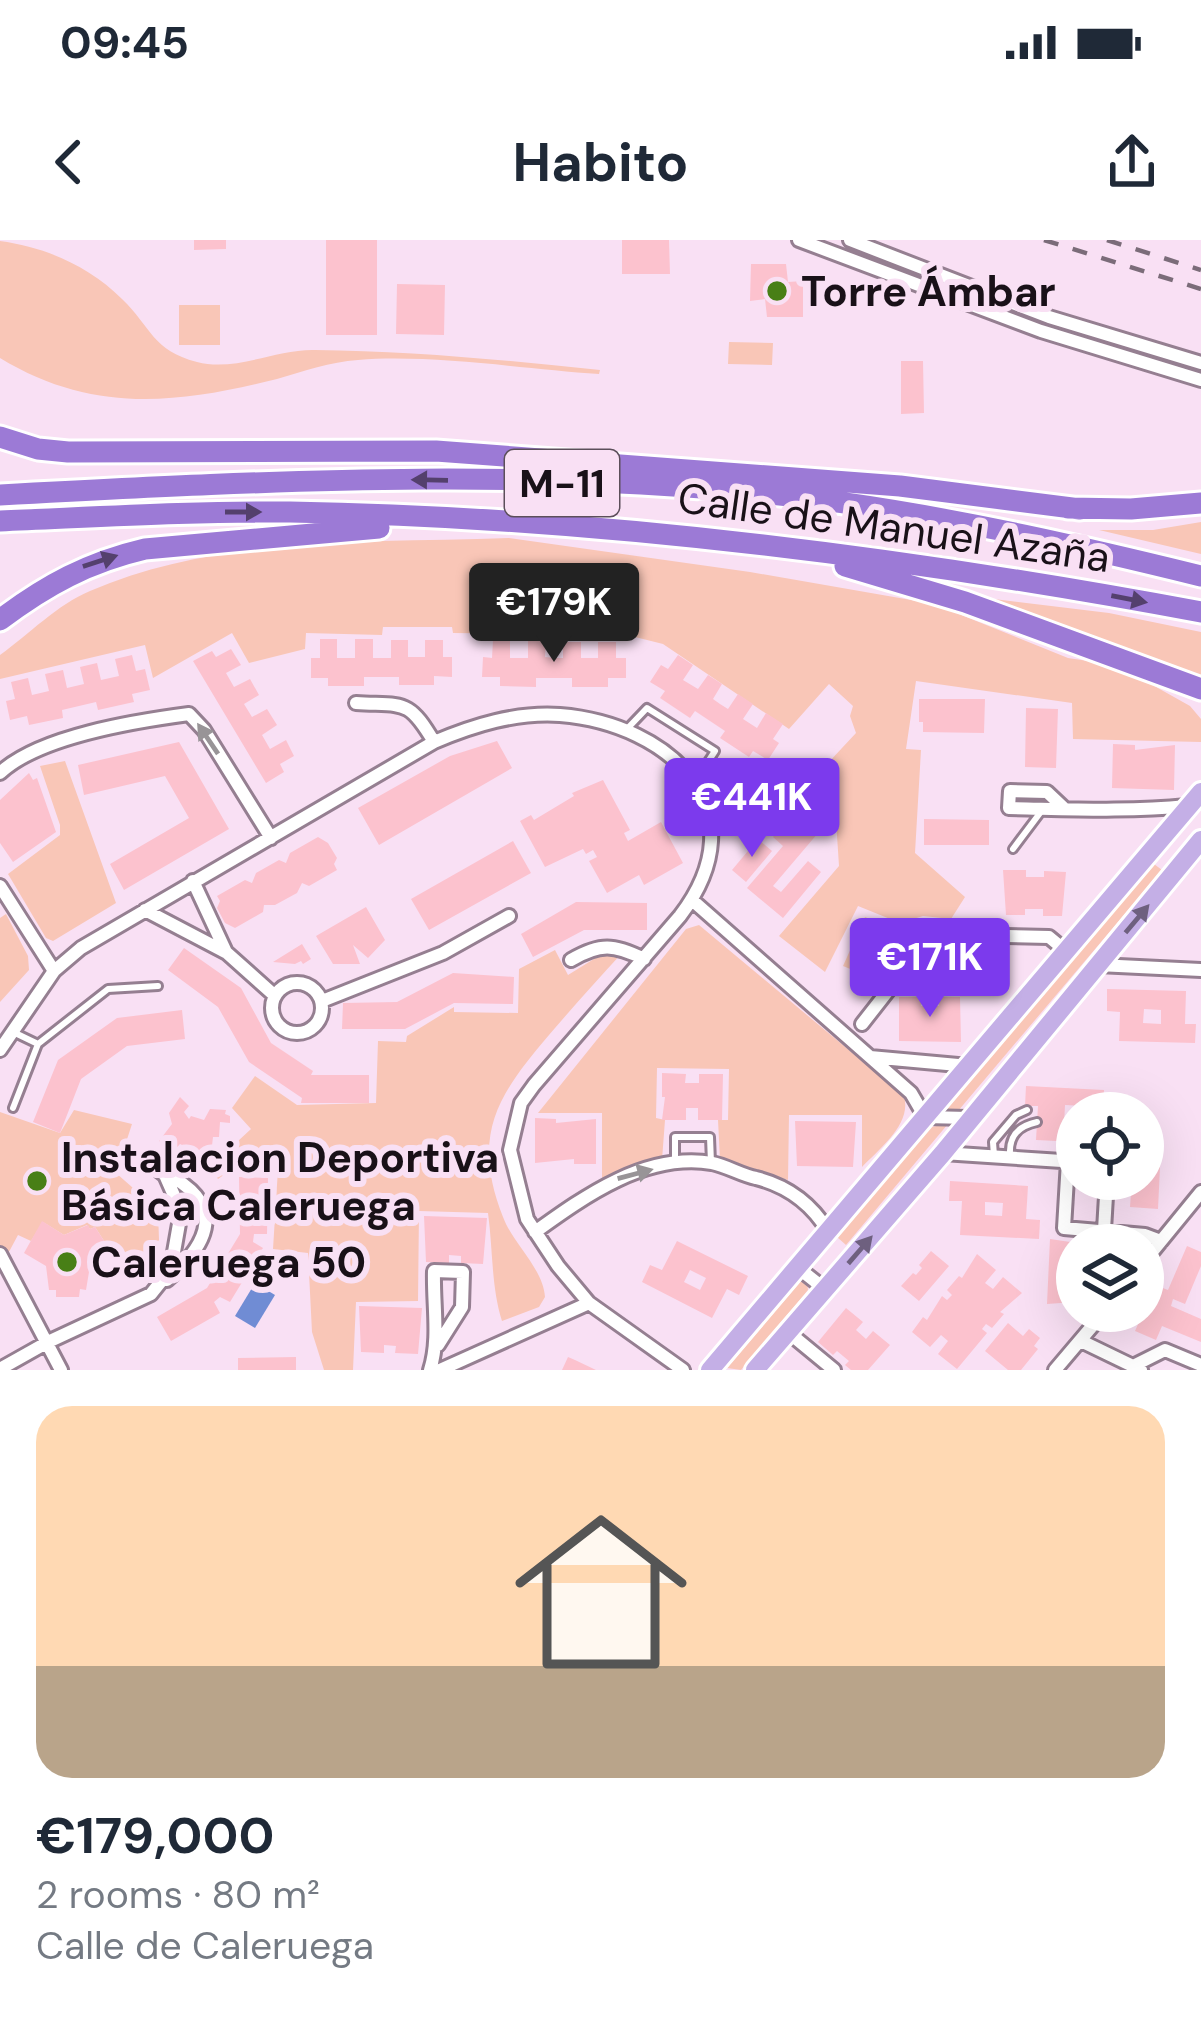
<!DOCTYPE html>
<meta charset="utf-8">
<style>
:root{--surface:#fff;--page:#f2f2f3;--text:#1f2937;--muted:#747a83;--accent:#7c3aed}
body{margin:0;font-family:"DM Sans",sans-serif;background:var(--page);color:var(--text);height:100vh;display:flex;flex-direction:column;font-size:45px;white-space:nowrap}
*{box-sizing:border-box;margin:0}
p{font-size:39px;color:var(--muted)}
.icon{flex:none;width:66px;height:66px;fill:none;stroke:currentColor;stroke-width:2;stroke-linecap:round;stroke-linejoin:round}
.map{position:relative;height:1130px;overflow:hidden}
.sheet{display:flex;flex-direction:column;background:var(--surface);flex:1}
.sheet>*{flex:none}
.controls{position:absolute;left:1056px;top:852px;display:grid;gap:24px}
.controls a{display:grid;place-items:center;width:108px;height:108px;border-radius:50%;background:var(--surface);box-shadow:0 12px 48px #0002;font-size:60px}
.price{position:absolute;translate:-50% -102px;padding:0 27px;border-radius:12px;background:var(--accent);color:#fff;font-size:39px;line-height:78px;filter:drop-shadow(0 3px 6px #0008)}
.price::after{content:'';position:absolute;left:50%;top:72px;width:36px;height:27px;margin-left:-18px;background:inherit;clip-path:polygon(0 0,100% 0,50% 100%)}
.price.current{background:#222;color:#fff}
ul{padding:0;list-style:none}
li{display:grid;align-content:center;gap:24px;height:636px;padding:0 36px}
li span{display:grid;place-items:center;height:372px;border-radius:36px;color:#555}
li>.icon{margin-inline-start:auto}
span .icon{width:216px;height:216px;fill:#fffc;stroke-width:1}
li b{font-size:51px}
.status{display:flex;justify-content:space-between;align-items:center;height:84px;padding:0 60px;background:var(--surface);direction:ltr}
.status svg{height:33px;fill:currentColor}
header{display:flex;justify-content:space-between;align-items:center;height:156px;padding:0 36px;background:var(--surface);font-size:54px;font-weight:700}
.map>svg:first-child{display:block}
.green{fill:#f9c6b7}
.water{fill:#708cd4}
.building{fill:#fcc2ce;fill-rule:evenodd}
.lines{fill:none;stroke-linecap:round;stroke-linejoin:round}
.service-casing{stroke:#957f91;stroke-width:12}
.minor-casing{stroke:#957f91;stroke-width:18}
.primary-casing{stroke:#fff;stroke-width:24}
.motorway-casing{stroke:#fff;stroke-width:27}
.service{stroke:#fff;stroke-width:6}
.minor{stroke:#fff;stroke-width:12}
.primary{stroke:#c4afe6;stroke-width:18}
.motorway{stroke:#9c7ad6;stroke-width:21}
.rail{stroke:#7b6c79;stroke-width:4.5;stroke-dasharray:15 15;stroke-linecap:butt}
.oneway{fill:#54406d}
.oneway2{fill:#989497}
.oneway3{fill:#6e607f}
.poi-dot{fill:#487f16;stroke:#f9e0f4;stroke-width:4.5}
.labels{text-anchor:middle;stroke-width:12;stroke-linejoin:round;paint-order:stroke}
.shield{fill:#f9e0f4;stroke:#5c4f5a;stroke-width:3}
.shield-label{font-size:39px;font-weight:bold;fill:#191118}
.poi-label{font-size:42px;font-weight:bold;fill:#191118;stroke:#f9e0f4;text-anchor:start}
.street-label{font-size:42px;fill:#191118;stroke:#f9e0f4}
</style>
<div class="status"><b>09:45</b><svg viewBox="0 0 49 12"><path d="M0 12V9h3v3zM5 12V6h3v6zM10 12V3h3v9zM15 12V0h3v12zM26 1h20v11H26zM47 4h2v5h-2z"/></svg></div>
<header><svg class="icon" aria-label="back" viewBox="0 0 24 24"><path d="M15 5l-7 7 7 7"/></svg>Habito<svg class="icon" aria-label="share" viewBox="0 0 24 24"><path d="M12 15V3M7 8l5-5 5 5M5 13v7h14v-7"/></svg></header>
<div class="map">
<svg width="1201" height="1130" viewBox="0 0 1201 1130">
<rect width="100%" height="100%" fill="#f9e0f4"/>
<path class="green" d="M0,1C45,7 89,26 122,59C152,88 152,110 197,122C236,132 276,109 315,110C410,111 505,120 600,130L599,134C524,129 431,114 358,120C330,122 304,131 277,139C178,164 92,174 0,118Z
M179,65H220V105H179Z
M729,102L773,103L772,125L728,124Z
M1201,282V314L1099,290H1153Z
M509,298L750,332L934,364L1068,418L1088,421L1149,443L1190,466L1201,479V502L1073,499L1072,463L916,441L906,509L921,510L915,613L965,657L951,679L923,676L900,683L858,666L825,732L779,696L839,626L836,580L800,553L856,493L850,476L853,466L829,444L789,489L663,404L627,395L453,393L452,387H383L382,395L306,393L305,409L249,423L232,393L153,438L145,405L0,439V415C28,395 58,364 90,351C221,295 369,303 509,298Z
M986,358L1109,373L1201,392V440Z
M65,521L116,663L53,701L46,698L8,634L60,595V585L40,526Z
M1154,624L1162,630L958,871L944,872Z
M6,674L28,716L29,730L0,762V678Z
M865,677L891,688L870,737L843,726Z
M699,685L904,856C912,884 880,908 862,927V875H789L788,940L720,920L718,880H728L729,829L657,828L656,878L665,880L662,920L602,938V873H538L686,689Z
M555,710L568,735L602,714L623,712C598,739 573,767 549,795C497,856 471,895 503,977C513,1004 543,1028 545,1057L539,1067L502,1081C491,1046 493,1009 488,973L419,971L418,1061L356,1062L353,1130H324L312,1092L308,1013L273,1009L278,929L242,922L218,939L210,927L251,889L232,868L255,836L297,865L376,863L378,801L406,802L407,796L454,767V772L518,773L519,729Z
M74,870L132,884L116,933L158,970L159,1000L134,1032L108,1007L95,987L90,989L87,985L64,995L43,982L31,1001L18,995L3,1023L0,1013V872L60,893Z
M948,884L846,1005L837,997L931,887Z
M800,1042H807L808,1050L741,1130L727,1128Z"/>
<path class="water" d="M255,1043L275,1055L255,1088L235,1076Z"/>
<path class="building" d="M194,0H226V9L194,10Z
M326,0H377V95H326Z
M622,0H669L670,34H622Z
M751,24H786L788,42L803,41V77H767L765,59L750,61Z
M397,44L445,45L444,95L396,94Z
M901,121H923L924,173L901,174Z
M320,399H337V418H355V399H373V418H391V400H408V417H425V400H443V417H452V437L434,436V445H399V437H364V446H328V438H311V418H320Z
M493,400L510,401V418H528V400L546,401L545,417L554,418H563V402H581V418H598V402H616V418H626V438H608V447H572V438H536V447L500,446V437H482L483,417L492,418Z
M231,409L241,425L226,433L234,447L250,439L259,455L244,464L252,477L267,469L277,485L262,495L270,509L286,500L294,516L280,524L284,532L266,543L193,421L212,411L216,417Z
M132,415L136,431L145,429L150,450L132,454L134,462L98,470L96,462L62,470L63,478L29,485L27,476L10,480L6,461L15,459L11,442L28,438L32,455L49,451L45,434L63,430L67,448L84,444L80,427L97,423L101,440L119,436L115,419Z
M678,415L693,425L683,440L698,449L708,435L722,444L713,459L720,464L728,469L738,454L753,464L743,479L757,488L766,473L783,484L773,499L779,503L768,520L753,511L749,517L720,498L725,491L695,471L690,478L660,458L665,451L650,442L661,425L668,429Z
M919,459H985L984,493L923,492V482H919Z
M1026,468L1058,469L1056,528L1025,527Z
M497,501L512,528L379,605L358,568L450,516Z
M179,502L229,589L124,650L110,624L189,578L165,536L84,555L78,525Z
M1113,504L1135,505V510L1175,505L1174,550L1112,548Z
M29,533L33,540L37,538L56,592L13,622L0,603V560Z
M603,540L630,590L624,593L628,601L661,582L683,623L644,645L639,635L607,653L589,621L597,617L593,610L586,614L583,609L545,627L520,581L531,575L534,580L574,556L572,553Z
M800,565L824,586L773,646L781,652L808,621L821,632L783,678L747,648L783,606L773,597Z
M924,579L989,580V605H924Z
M318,597L328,603L337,618L334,624L337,630L309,646L302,643L297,653L275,665H264L263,672L235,688L225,683L217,668L220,661L217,656L245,640L252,643L256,633L279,620L286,623L290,613Z
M758,599L772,611L746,642L732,630Z
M513,601L531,633L429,690L411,659Z
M1003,630H1026V637H1044V631L1066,632L1062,676H1043V669H1025V675H1006Z
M576,662L647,663V690H584L533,717L521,694Z
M366,667L385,700L368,718L353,705L360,724H333L316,696Z
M302,704L311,719L303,724L301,721L295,724L273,722Z
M184,708L241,748L271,803L313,831L311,835H369V863H301L302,858L249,822L218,767L168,730Z
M453,733L514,737L513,764L454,763L405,789H342L343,763L397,762Z
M1107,749L1186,751L1185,784H1196L1195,803L1119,801L1120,772L1107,771ZM1144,769L1161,770V784L1143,783Z
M899,757H922L921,766H939V757H960L961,802L899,801Z
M182,770L185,799L127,806L81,839L60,893L33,882L58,820L117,778Z
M662,833L686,834L685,843H699V834H723L722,880H698V868H686V880H662L665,857H662Z
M1026,846L1104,850L1103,873H1085V866L1065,865L1064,885H1077V902L1036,900L1038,866H1025Z
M180,857L189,866L184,872L189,879L191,876L204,880L210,869L226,870L225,874L230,876V883L220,882L219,897H213L211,914L199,928L188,926L191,909L180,904L169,916L161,909L165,906L159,901L172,884L169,873Z
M535,878L556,879V883L596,879V924H574V919L535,923Z
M795,881L856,882L853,927L797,926Z
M1143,905L1161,906L1158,969L1130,967L1132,939H1143Z
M239,937L268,938L267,994H254L253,1002L263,1008L230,1062L220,1057L214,1062L220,1073L171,1101L157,1077L207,1048L240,994Z
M950,941L1028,946L1026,979L1040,980L1039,999L960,995L962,961H949ZM985,962L1003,963L1002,976L985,975Z
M424,976L487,978L483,1024L461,1023V1016L449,1015V1023L426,1022Z
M42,981L64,995L88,985L90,989L95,987L108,1007L90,1026L86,1050L80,1049L79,1057H56V1050H49L46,1026L24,1013Z
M1050,999L1077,1003L1075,1062L1047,1064Z
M677,1001L748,1036L739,1055L727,1049L712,1078L642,1042L650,1025L662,1030ZM690,1030L706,1038L700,1050L684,1042Z
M1187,1006L1201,1012V1026L1185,1064L1173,1059L1171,1066L1201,1079V1102L1162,1086L1156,1100L1135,1091L1155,1045L1168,1050Z
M931,1011L949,1026L919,1061L901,1046L913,1033L916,1035L922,1028L919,1025Z
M977,1014L996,1030L985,1043L993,1049L1003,1037L1022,1053L1000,1072L1004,1074L992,1088L986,1084L982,1089L987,1093L957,1129L938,1114L948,1101L941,1095L930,1107L912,1092L923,1077L927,1080L942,1056L947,1060L952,1055L947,1050L959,1036L962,1038Z
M359,1066L422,1068L418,1114L395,1113L396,1106L384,1105V1113L361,1112Z
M846,1068L863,1082L856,1090L866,1099L873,1091L890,1105L868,1130H851L845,1125L849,1121L837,1111L833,1115L818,1102Z
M1008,1083L1023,1096L1029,1089L1040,1098L1034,1106L1038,1109L1021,1130H1008L985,1111Z
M296,1117V1130H238V1118Z
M568,1117L575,1120L596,1130H562Z"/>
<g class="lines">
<g class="service-casing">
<path id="service" d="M626,490L647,468L715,511L696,540
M1013,609L1043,569
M13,792L38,804
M13,868L38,804L108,749L158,746
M1010,914C1009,895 1019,886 1037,882
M994,916L993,902L1016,875L1027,870
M675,922V897H710L711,923"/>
</g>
<g class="minor-casing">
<path id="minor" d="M799,0L1041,91L1201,140
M850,0L1049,77L1201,123
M356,463C404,466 408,458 434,502
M0,533C39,496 136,481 189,474L204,490L271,598
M1065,569L1047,552L1010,551L1009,568C1068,569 1128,572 1187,566
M193,641L226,712
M0,646L54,731
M692,660L911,853L925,877L968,878
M145,670L227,713L274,755
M571,720C600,703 614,704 644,719
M1098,725L1201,730
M272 768a25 25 0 1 1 50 0a25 25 0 1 1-50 0Z
M322,761L443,713L509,676
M862,784L927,701L955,695L1049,697L1067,712
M0,810L54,731L81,708L434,502C474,485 516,472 560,475C671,484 761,570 680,676L534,845L521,863L510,910L527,979L558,1026L589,1063L683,1130
M870,817L969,826
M943,913L1077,922
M1068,921L1064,988L1145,995L1161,1001
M165,933C226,964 211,1002 167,1040
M1104,990L1107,939
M535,992C585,956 646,912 712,923C727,926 741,935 756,938C788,946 811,963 828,991
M0,1014L61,1130
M1143,1023L1201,952
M797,1027L826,1050
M788,1092L834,1130
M1081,1101L1141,1130
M1133,1126L1165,1110L1201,1125
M0,1129L48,1102L151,1054L171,1029L180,978L176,960L165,935L144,919
M430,1130C440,1099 433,1065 434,1031L463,1032L462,1067L438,1105
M440,1130L589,1063
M1055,1130L1105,1071"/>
</g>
<g class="primary-casing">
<path id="primary" d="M710,1130L1201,552
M755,1130L943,913L1201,600"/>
</g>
<g class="motorway-casing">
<path id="motorway" d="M0,197L38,209L68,212L436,211L900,246L1080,269
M0,255C280,240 565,225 845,263C965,280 1083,307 1201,336
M1068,268L1131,269L1201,263
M0,281C97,277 194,271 290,272C596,277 901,316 1201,372
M845,326L965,362L1201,449
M0,380C46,345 89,322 145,309L379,288"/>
</g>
<use href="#service" class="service"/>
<use href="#minor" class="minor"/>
<use href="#primary" class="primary"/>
<use href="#motorway" class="motorway"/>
<path class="rail" d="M1044,0L1201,49
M1107,0L1201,30"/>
</g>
<defs><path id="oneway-solid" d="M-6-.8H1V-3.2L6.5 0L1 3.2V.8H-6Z" transform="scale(3)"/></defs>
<g class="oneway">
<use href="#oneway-solid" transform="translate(430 240) rotate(-179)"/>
<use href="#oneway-solid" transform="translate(243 272)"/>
<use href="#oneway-solid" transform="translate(100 321) rotate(-18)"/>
<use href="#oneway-solid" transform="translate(1129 359) rotate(11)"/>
</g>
<g class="oneway2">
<use href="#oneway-solid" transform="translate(208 499) rotate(-124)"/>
<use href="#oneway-solid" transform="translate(635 934) rotate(-15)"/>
</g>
<g class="oneway3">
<use href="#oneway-solid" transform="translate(1137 679) rotate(-50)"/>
<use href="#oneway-solid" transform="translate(860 1010) rotate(-49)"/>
</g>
<g class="poi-dot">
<circle cx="777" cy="51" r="12"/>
<circle cx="37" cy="941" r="12"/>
<circle cx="67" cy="1022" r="12"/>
</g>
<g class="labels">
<rect class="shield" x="505" y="210" width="114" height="66" rx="9"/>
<g class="shield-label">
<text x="562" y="257">M-11</text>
</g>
<g class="poi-label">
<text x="801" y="66">Torre Ámbar</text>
<text x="61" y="932">Instalacion Deportiva<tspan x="61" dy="48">Básica Caleruega</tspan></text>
<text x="91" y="1037">Caleruega 50</text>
</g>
<g class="street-label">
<text transform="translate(894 287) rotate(8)" y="15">Calle de Manuel Azaña</text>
</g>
</g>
</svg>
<div class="controls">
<a><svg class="icon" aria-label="locate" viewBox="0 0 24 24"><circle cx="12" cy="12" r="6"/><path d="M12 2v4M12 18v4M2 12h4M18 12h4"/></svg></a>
<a><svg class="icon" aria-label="layers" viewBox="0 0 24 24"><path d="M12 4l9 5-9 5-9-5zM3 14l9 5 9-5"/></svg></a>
</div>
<b class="price current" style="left:554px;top:425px">€179K</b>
<b class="price" style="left:752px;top:620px">€441K</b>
<b class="price" style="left:930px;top:780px">€171K</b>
</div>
<section class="sheet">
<ul>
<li><span style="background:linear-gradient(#ffd9b3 70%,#b9a48a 0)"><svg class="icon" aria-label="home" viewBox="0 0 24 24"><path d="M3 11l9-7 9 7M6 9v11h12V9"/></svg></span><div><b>€179,000</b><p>2 rooms · 80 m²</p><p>Calle de Caleruega</p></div></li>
</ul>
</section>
